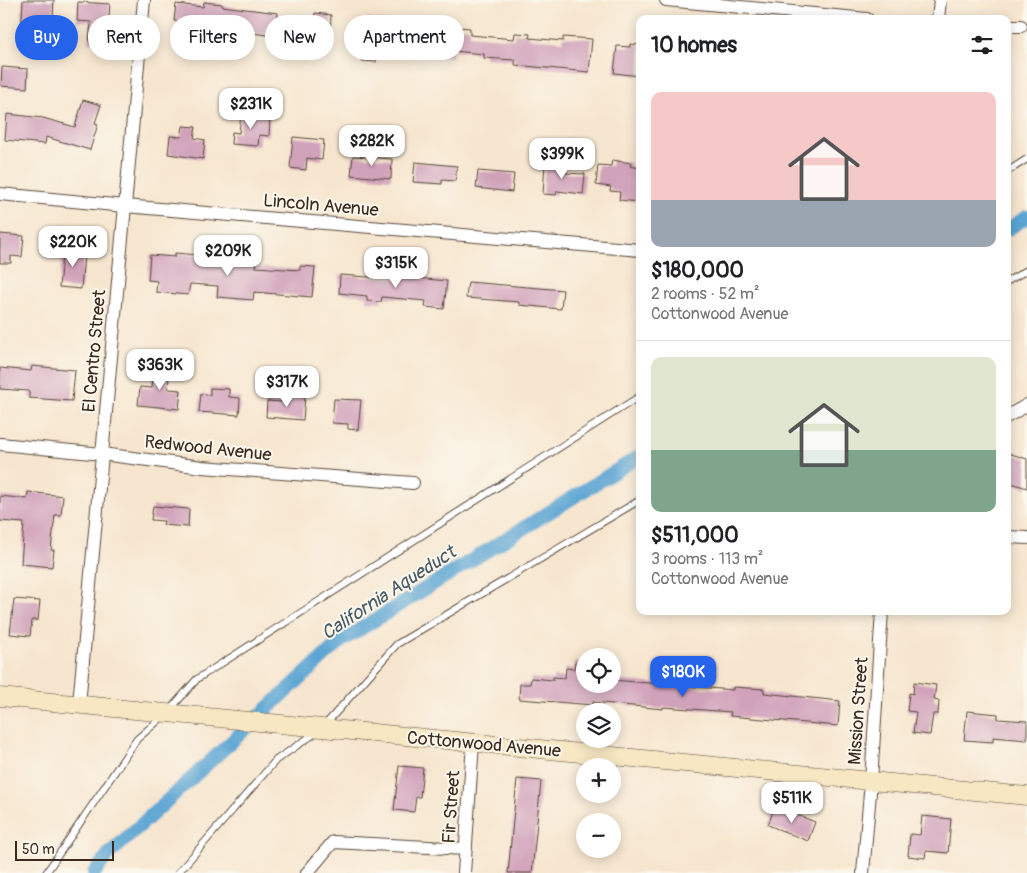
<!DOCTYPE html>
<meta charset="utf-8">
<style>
:root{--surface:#fff;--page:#f2f2f2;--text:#202124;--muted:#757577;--line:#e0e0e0;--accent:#2563eb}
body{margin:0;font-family:Pangolin,sans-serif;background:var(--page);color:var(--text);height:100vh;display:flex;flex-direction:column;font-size:19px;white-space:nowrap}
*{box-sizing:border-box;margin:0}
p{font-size:16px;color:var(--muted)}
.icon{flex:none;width:28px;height:28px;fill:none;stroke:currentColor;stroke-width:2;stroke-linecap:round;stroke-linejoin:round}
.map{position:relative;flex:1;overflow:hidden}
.drawer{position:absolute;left:636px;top:15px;width:375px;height:600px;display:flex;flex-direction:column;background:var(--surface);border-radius:10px;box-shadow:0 2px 12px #0003}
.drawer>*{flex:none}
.banner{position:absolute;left:15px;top:15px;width:475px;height:45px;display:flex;gap:10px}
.buttons{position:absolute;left:576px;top:648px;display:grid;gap:10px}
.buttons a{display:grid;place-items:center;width:45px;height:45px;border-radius:50%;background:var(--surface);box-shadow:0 2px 12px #0003;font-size:25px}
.scale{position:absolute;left:15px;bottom:12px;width:99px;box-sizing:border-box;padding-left:5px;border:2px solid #3b2a1e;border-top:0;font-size:14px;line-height:18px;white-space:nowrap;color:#3b2a1e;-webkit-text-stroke:4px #fbf7ec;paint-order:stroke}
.price{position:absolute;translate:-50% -42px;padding:0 11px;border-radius:10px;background:#fff;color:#222;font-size:16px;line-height:32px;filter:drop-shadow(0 1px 2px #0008)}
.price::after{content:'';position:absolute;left:50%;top:30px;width:15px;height:11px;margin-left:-8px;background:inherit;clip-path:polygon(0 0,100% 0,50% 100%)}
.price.on{background:var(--accent);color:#fff}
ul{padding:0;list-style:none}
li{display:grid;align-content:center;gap:10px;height:265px;padding:0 15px}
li+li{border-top:1px solid var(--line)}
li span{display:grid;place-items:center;height:155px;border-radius:10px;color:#555}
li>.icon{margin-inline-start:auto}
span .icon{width:90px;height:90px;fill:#fffc;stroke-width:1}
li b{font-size:21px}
h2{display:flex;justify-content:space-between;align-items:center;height:60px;padding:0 15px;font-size:21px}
.tag{padding:0 18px;border-radius:22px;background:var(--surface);box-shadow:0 2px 12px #0003;font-size:18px;line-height:45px}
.tag.on{background:var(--accent);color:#fff}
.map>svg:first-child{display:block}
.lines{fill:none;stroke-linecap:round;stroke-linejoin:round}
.canal{stroke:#5ca5d3;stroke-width:14}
.building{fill:#d1a3bb}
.lane-casing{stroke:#574639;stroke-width:8}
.street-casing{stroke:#574639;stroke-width:14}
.secondary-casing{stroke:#574639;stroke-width:19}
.lane{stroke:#fff;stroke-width:6}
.street{stroke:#fff;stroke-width:12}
.secondary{stroke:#f7e8c3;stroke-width:18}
.labels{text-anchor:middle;stroke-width:4;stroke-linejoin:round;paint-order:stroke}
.street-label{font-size:18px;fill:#3b2a1e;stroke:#fbf7ec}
.water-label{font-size:19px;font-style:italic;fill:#485b66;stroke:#fbf7ec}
</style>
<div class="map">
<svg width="1027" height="873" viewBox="0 0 1027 873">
<rect width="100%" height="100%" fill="#fbf7ec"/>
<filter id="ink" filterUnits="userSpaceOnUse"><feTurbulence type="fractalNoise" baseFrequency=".02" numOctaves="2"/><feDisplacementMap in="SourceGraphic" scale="10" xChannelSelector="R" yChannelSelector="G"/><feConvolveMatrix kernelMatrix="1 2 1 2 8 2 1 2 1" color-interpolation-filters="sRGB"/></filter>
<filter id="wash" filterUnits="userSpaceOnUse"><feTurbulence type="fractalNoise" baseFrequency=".0096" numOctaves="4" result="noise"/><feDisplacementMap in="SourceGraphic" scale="20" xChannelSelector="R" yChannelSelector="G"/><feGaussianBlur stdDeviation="1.12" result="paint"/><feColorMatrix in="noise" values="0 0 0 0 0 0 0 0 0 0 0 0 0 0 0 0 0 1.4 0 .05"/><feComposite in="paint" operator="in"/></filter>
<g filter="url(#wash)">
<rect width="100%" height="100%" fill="#f7e6cf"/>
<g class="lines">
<path class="canal" d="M1008,229L1027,217
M94,873L108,855L341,641L640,456"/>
</g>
<g id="blocks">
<path class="building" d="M23,0H54L52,35L21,33Z
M78,2L110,4L107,43L89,42L91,22L77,21Z
M204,2L222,4V6L278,13L275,36L236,31V29L206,24L205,29L184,26V22L174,21L176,4L203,7Z
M315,13L331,15L330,37L313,35Z
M366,19L402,22L400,52L377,50L376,62L362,61Z
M444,26L470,28V35L514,39L515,33L530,34L529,38L563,41V37L592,39L589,72L515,65V60L484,58V54L453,51L452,57L436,56V49L423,48L424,30L444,31Z
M630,44L640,45V76L614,73L617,46L630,47Z
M2,67L28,69L27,88L1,86Z
M83,100L101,105L95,123L98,124L90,150L46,137L45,144L5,140L7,114L43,118L75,127Z
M241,114L270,117L269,136L259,135L258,146L231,144L232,132L239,133Z
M183,126L196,127L194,138L205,140L203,159L168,154L170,136L181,137Z
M293,137L324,140L322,160L307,158L306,170L290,168Z
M353,156L392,159L391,179L351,175Z
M612,160L631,163L630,166L640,168L639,202L619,200L620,192L610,191L611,187L596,185L598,165L611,166Z
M415,162L457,166L455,181L442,180V184L413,182Z
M545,163L566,165L565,173L585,174L583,194L557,191L556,195L543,194Z
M478,171L514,174L512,192L476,188Z
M0,234L24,236L22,257L11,256V263H0Z
M72,244L85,245L81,289L59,287L62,256L71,257Z
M175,253L199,255L198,259L237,263L238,258L257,260L256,267L300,270V266L315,267L312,297L254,292L253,300L217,297L218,286L190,284L188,295L156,292L157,281L148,280L150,255L175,257Z
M340,275L396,279V276L447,281L444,309L425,307L426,301L382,297L381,302L367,301V296L339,293Z
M468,282L563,290L561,309L519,305V302L466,298Z
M154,364L170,366L168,389L181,390L179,409L138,405L140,387L152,388Z
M32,366L75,370L72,401L29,398V391L0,389V368L31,371Z
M210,388L229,389V397L240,398L239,415L199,412L201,394L210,395Z
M282,394L305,396L303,420L266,417L267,401L281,402Z
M334,399L361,400L358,430L348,429V424L332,423Z
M1008,453L1027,459V488L1008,482Z
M28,492L63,496L61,515H55L51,550H54L52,567L21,564L24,523L0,521V496L27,499Z
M153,506L189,509L188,527L163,525L164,521L151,520Z
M14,599L40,601L38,620H32L30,636L10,634Z
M575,662L585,663V684H612V680L733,690V687L764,689V693L840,701L838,726L730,716L731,712L663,707V709L593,702V705L519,699L520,684H530L531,678L553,680V677L565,678L566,668L574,669Z
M914,682L936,685L934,700L939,701L938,714H933L930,735L913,733L916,712L907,711L909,693L913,694Z
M967,711L998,714V719L1027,721V740L993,737V742L964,740Z
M399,766L423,768L420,797H416L414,812L394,810Z
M517,779L541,781L532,873H508Z
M775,806L815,822L808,841L768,825Z
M922,816L951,819L948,853L926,851L925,858L908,856L910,834L920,835Z"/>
</g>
</g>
<g filter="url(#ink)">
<use href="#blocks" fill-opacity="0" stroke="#574639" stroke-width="1"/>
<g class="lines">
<g class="lane-casing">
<path id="lane" d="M1008,171L1027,159
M1008,281L1027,270
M324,726L397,644L640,500
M46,873L137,739L167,713L197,679L640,396
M178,873L276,760L317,732"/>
</g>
<g class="street-casing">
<path id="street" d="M666,0L867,19
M938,19L940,0
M1008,26H1021
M0,194L125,206L640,250
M1008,416L1027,405
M0,444L102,454L202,467L413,483
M1008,537L1027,538
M79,704L144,0
M307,873L333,842L466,849
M464,873L473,743
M863,873L871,781L882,611"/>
</g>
<g class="secondary-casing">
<path id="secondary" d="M0,697L1027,796"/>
</g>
<use href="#lane" class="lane"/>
<use href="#street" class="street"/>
<use href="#secondary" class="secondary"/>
</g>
</g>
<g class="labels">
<g class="street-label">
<text transform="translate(321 205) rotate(5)" y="6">Lincoln Avenue</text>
<text transform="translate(94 351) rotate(-85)" y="6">El Centro Street</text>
<text transform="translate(208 448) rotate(6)" y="6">Redwood Avenue</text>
<text transform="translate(858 711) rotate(-86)" y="6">Mission Street</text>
<text transform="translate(484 744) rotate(5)" y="6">Cottonwood Avenue</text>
<text transform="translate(451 807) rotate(-86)" y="6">Fir Street</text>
</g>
<g class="water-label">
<text transform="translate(388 592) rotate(-33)" y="7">California Aqueduct</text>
</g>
</g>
</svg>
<div class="buttons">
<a><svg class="icon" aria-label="locate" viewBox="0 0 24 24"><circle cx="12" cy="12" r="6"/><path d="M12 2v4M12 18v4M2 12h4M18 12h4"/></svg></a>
<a><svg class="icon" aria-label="layers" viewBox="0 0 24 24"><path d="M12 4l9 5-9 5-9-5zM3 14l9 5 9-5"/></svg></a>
<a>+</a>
<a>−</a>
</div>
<div class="scale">50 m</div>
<b class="price" style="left:251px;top:130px">$231K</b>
<b class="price" style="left:372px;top:167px">$282K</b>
<b class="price" style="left:562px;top:180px">$399K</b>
<b class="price" style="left:73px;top:268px">$220K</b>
<b class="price" style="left:228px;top:277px">$209K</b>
<b class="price" style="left:396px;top:289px">$315K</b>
<b class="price" style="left:160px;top:391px">$363K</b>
<b class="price" style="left:287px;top:408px">$317K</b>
<b class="price on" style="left:683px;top:698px">$180K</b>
<b class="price" style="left:792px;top:824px">$511K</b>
<div class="banner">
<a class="tag on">Buy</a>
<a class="tag">Rent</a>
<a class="tag">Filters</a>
<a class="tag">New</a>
<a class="tag">Apartment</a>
</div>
<section class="drawer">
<h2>10 homes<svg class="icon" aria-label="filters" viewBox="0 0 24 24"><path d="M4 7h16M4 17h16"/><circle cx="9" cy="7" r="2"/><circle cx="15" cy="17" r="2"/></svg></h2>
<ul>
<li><span style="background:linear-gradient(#f6c9c9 70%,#9aa5b1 0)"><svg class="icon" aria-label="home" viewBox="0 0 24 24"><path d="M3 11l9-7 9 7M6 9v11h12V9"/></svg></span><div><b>$180,000</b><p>2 rooms · 52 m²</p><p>Cottonwood Avenue</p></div></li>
<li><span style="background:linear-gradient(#dfe7d0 60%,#7fa58c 0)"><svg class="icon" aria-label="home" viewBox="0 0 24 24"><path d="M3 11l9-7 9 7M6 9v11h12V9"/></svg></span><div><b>$511,000</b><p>3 rooms · 113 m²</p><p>Cottonwood Avenue</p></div></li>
</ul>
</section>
</div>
